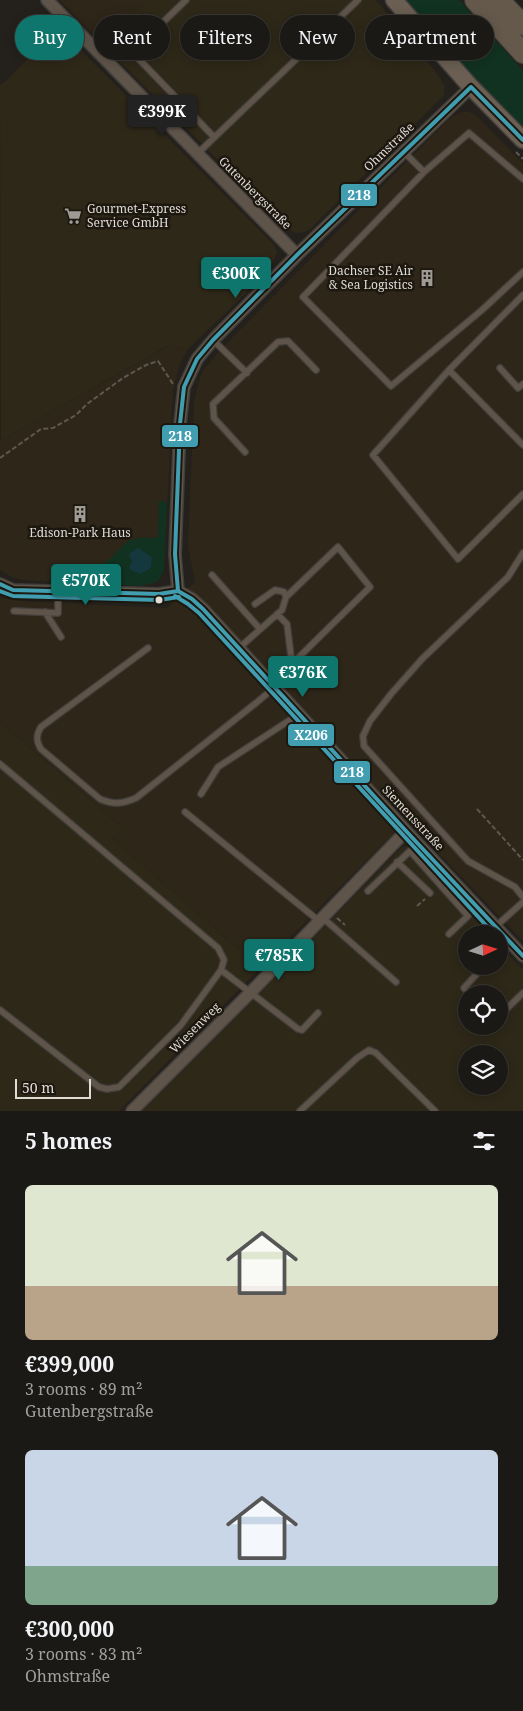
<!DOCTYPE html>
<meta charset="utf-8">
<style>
:root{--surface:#1b1915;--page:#282622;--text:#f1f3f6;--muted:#a0a0a0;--line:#393834;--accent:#0f766e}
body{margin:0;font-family:"Noto Serif",serif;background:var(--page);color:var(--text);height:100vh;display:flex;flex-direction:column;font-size:19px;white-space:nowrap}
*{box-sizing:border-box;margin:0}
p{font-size:16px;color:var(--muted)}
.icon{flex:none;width:28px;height:28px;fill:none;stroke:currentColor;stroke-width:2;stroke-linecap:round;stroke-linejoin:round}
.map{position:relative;height:1111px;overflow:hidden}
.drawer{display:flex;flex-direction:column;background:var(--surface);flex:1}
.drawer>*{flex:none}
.banner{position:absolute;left:15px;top:15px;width:494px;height:45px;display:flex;gap:10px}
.needle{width:32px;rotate:86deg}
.buttons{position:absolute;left:458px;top:925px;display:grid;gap:10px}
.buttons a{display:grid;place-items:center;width:50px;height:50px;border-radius:50%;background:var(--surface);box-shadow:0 2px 12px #0003,0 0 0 1px var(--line);font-size:25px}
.scale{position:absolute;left:15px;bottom:12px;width:76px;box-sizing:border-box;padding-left:5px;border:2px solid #dfdcd6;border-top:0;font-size:14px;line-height:18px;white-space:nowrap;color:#dfdcd6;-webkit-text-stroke:4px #1d180f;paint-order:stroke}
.price{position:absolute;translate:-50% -42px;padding:0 11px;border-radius:5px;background:var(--accent);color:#fff;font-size:16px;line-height:32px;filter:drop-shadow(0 1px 2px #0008)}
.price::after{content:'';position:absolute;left:50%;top:30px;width:15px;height:11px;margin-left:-8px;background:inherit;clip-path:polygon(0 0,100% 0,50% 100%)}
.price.on{background:#222;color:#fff}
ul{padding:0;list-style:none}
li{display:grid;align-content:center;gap:10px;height:265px;padding:0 25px}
li span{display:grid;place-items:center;height:155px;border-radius:8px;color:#555}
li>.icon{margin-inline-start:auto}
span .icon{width:90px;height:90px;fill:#fffc;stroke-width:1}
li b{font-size:21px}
h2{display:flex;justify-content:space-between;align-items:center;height:60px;padding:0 25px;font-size:21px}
.chip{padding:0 18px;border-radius:22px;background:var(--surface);box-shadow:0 2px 12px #0003,0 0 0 1px var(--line);font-size:18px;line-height:45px}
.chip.on{background:var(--accent);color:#fff}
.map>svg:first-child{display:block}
.built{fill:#2e2618}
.industrial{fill:#2e2819;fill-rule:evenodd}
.green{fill:#113220}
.water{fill:#15383f}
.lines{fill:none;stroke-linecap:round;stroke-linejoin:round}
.service-casing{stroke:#413e3b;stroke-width:8}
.minor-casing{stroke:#413e3b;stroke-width:14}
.secondary-casing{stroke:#413e3b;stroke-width:19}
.motorway-casing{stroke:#413e3b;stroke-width:22}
.path{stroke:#5f5852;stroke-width:2;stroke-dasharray:5 2.5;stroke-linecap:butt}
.service{stroke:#5f544a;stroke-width:5.5}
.minor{stroke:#5f544a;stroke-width:11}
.secondary{stroke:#6b5f53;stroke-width:16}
.motorway{stroke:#65594c;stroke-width:20}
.bus-1-casing{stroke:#1d180f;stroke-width:8}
.bus-2-casing{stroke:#1d180f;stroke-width:8}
.bus-1{stroke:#409eb0;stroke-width:4}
.bus-2{stroke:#409eb0;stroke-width:4}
.bus-dot{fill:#dfdcd6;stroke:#1d180f;stroke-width:2}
.labels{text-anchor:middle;stroke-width:5;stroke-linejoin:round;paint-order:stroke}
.street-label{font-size:12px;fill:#dfdcd6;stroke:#1d180f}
.poi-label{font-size:12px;fill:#dfdcd6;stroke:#1d180f;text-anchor:start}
.line-badge{stroke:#1d180f;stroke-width:2}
.badge-label{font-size:14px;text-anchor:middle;font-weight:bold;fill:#fff}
</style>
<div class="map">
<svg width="523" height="1111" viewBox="0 0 523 1111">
<rect width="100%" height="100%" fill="#24211c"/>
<path class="built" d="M60,0H147L102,44Z
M461,112H469L476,115L523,163V941L407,820L260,968L112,838L122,827L0,722V598L31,602L167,608L195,582L188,546L194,401L202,372L221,349L449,119Z
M170,345L188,349L179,366L173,391L164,569L160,579L152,584L141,586L22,580L9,576L0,570V439L1,440Z"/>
<path class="industrial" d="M147,0H376L407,35L438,75L445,86L444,95L311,228L305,232L297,233L287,229L102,44Z
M59,28L274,245L277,252L274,261L246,293L188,349L169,345L1,440L0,85L6,81Z
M0,722L123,828L112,838L260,968L119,1111H0Z
M414,845L490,934H466V966H499V944L523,970V1111H142L241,1012L402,847ZM466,994H499V1026H466ZM466,1054H499V1086H466Z"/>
<path class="green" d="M402,0H459L523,71V130Z
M159,501L167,502L164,569L162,574L157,582L141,586L48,581C66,576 88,573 104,563C114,558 121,545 130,540C138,537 149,538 158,538Z"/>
<path class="water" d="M138,548L152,557L151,568L140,574L131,570L129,567L132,561L129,554Z"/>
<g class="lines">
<g class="service-casing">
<path id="service" d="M186,0L132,52L214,137
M403,151L424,172
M197,154L358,0
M523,179L469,133L424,172L303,297L391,386L482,310L523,272
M523,295L449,370L373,455L458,559L523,494
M213,340L247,373
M500,368L518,388L523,384
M449,370L523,445
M245,452L214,418L213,404L278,342L288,341L316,370
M523,553L508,577L422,659L391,694L370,721L363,736L364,746L468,861L515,887L523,897
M212,575L260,629
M255,604L275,590L284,592L286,597
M14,611L58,613V592
M45,612L61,637
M277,614L287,624L292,664
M148,648L41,727C36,735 36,741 41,749L100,799C114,805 122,804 136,798L256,703L275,687
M239,648L282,610L286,597L338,547L370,587L292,664L312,684
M0,764L218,948L224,960L221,970L181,1025L119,1087L107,1089L99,1087L0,1010
M201,794L218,767L299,714
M185,812L319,921
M397,862L430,893
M368,891L410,851L468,916L449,934
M323,918L396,982
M495,927L523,902
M499,950L508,940
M221,970L298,1029L302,1030L318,1013
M469,994L464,988L484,966
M499,1016L523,993
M300,1111L357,1058L369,1050L376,1053L435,1111"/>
</g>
<g class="minor-casing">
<path id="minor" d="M47,0L297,255
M0,584L13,590L159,594L178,591
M178,591L175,554L180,424L184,387L197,359L213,340L297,255L471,87
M178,591L192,599L203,609L406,831L523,956
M132,1111L251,992L406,831"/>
</g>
<g class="secondary-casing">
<path id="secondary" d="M394,0L471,87L523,140"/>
</g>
<g class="motorway-casing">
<path id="motorway" d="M475,0L523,53
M499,0L523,25"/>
</g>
<path class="path" d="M516,152L523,159
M0,458L41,429L53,428L76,415L87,404L123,378L146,365L158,361L173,384H175
M477,809L523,860
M417,906L425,899
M337,918L345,925"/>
<use href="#service" class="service"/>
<use href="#minor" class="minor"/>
<use href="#secondary" class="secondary"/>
<use href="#motorway" class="motorway"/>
<g class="bus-1-casing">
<path id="bus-1" d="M471,87L523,140
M0,584L13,590L159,594L178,591
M178,591L175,554L180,424L184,387L197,359L213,340L297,255L471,87
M178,591L192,599L203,609L406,831L523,956"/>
</g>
<g class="bus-2-casing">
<path id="bus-2" d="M0,591L13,596L159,600L179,597
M175,596L188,604L199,613L494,934"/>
</g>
<use href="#bus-1" class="bus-1"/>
<use href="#bus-2" class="bus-2"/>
</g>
<defs>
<g id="supermarket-bare" transform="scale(1.35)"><path d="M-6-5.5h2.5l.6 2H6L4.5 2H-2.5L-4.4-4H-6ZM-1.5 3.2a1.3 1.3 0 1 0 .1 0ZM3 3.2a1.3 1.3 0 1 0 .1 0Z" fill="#9e9b95" stroke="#1d180f" stroke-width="2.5" paint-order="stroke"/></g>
<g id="building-bare" transform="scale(1.35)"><path d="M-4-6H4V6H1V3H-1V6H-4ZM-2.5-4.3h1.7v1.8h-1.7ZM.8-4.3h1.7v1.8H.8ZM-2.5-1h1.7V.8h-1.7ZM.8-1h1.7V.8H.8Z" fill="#9e9b95" stroke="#1d180f" stroke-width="2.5" paint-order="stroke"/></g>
</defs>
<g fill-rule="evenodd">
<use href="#supermarket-bare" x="73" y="216"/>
<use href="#building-bare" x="427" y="278"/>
<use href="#building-bare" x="80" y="514"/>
</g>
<circle class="bus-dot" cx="159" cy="600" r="4.5"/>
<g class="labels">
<g class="street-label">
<text transform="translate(389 147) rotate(-44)" y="4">Ohmstraße</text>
<text transform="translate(255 193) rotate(45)" y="4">Gutenbergstraße</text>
<text transform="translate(413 818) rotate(47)" y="4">Siemensstraße</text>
<text transform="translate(195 1028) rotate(-45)" y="4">Wiesenweg</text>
</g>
<g class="poi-label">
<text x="87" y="213">Gourmet-Express<tspan x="87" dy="14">Service GmbH</tspan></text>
<text x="413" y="275" text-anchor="end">Dachser SE Air<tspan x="413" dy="14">&amp; Sea Logistics</tspan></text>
<text x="80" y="537" text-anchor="middle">Edison-Park Haus</text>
</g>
</g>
<g class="line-badge">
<rect x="340" y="183" width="38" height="24" rx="5" fill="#409eb0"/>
<rect x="161" y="424" width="38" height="24" rx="5" fill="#409eb0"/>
<rect x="287" y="723" width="48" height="24" rx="5" fill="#409eb0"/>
<rect x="333" y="760" width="38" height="24" rx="5" fill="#409eb0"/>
</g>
<g class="badge-label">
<text x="359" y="200">218</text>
<text x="180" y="441">218</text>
<text x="311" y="740">X206</text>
<text x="352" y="777">218</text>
</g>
</svg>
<div class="buttons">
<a><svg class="needle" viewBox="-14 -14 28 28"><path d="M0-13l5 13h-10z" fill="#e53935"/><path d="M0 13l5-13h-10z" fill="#a0a0a0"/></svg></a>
<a><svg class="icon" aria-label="locate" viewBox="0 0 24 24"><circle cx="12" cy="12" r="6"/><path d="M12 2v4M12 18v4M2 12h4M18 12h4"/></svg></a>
<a><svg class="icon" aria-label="layers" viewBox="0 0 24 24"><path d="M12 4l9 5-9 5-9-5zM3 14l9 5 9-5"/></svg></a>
</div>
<div class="scale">50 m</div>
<b class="price on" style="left:162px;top:137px">€399K</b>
<b class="price" style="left:236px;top:299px">€300K</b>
<b class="price" style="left:86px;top:606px">€570K</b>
<b class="price" style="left:303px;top:698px">€376K</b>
<b class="price" style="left:279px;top:981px">€785K</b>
<div class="banner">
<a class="chip on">Buy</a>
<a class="chip">Rent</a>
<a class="chip">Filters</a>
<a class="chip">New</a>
<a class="chip">Apartment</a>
</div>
</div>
<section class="drawer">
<h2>5 homes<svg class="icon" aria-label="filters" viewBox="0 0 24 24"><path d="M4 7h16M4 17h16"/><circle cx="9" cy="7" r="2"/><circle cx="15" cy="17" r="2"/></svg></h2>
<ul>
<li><span style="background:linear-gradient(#dfe7d0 65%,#b9a48a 0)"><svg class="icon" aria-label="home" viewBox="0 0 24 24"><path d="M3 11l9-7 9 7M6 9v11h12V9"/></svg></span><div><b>€399,000</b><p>3 rooms · 89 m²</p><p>Gutenbergstraße</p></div></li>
<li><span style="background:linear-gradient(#c9d6e8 75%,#7fa58c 0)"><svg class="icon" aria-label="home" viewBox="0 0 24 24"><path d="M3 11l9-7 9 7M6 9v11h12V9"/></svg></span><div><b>€300,000</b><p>3 rooms · 83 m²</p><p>Ohmstraße</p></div></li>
</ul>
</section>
